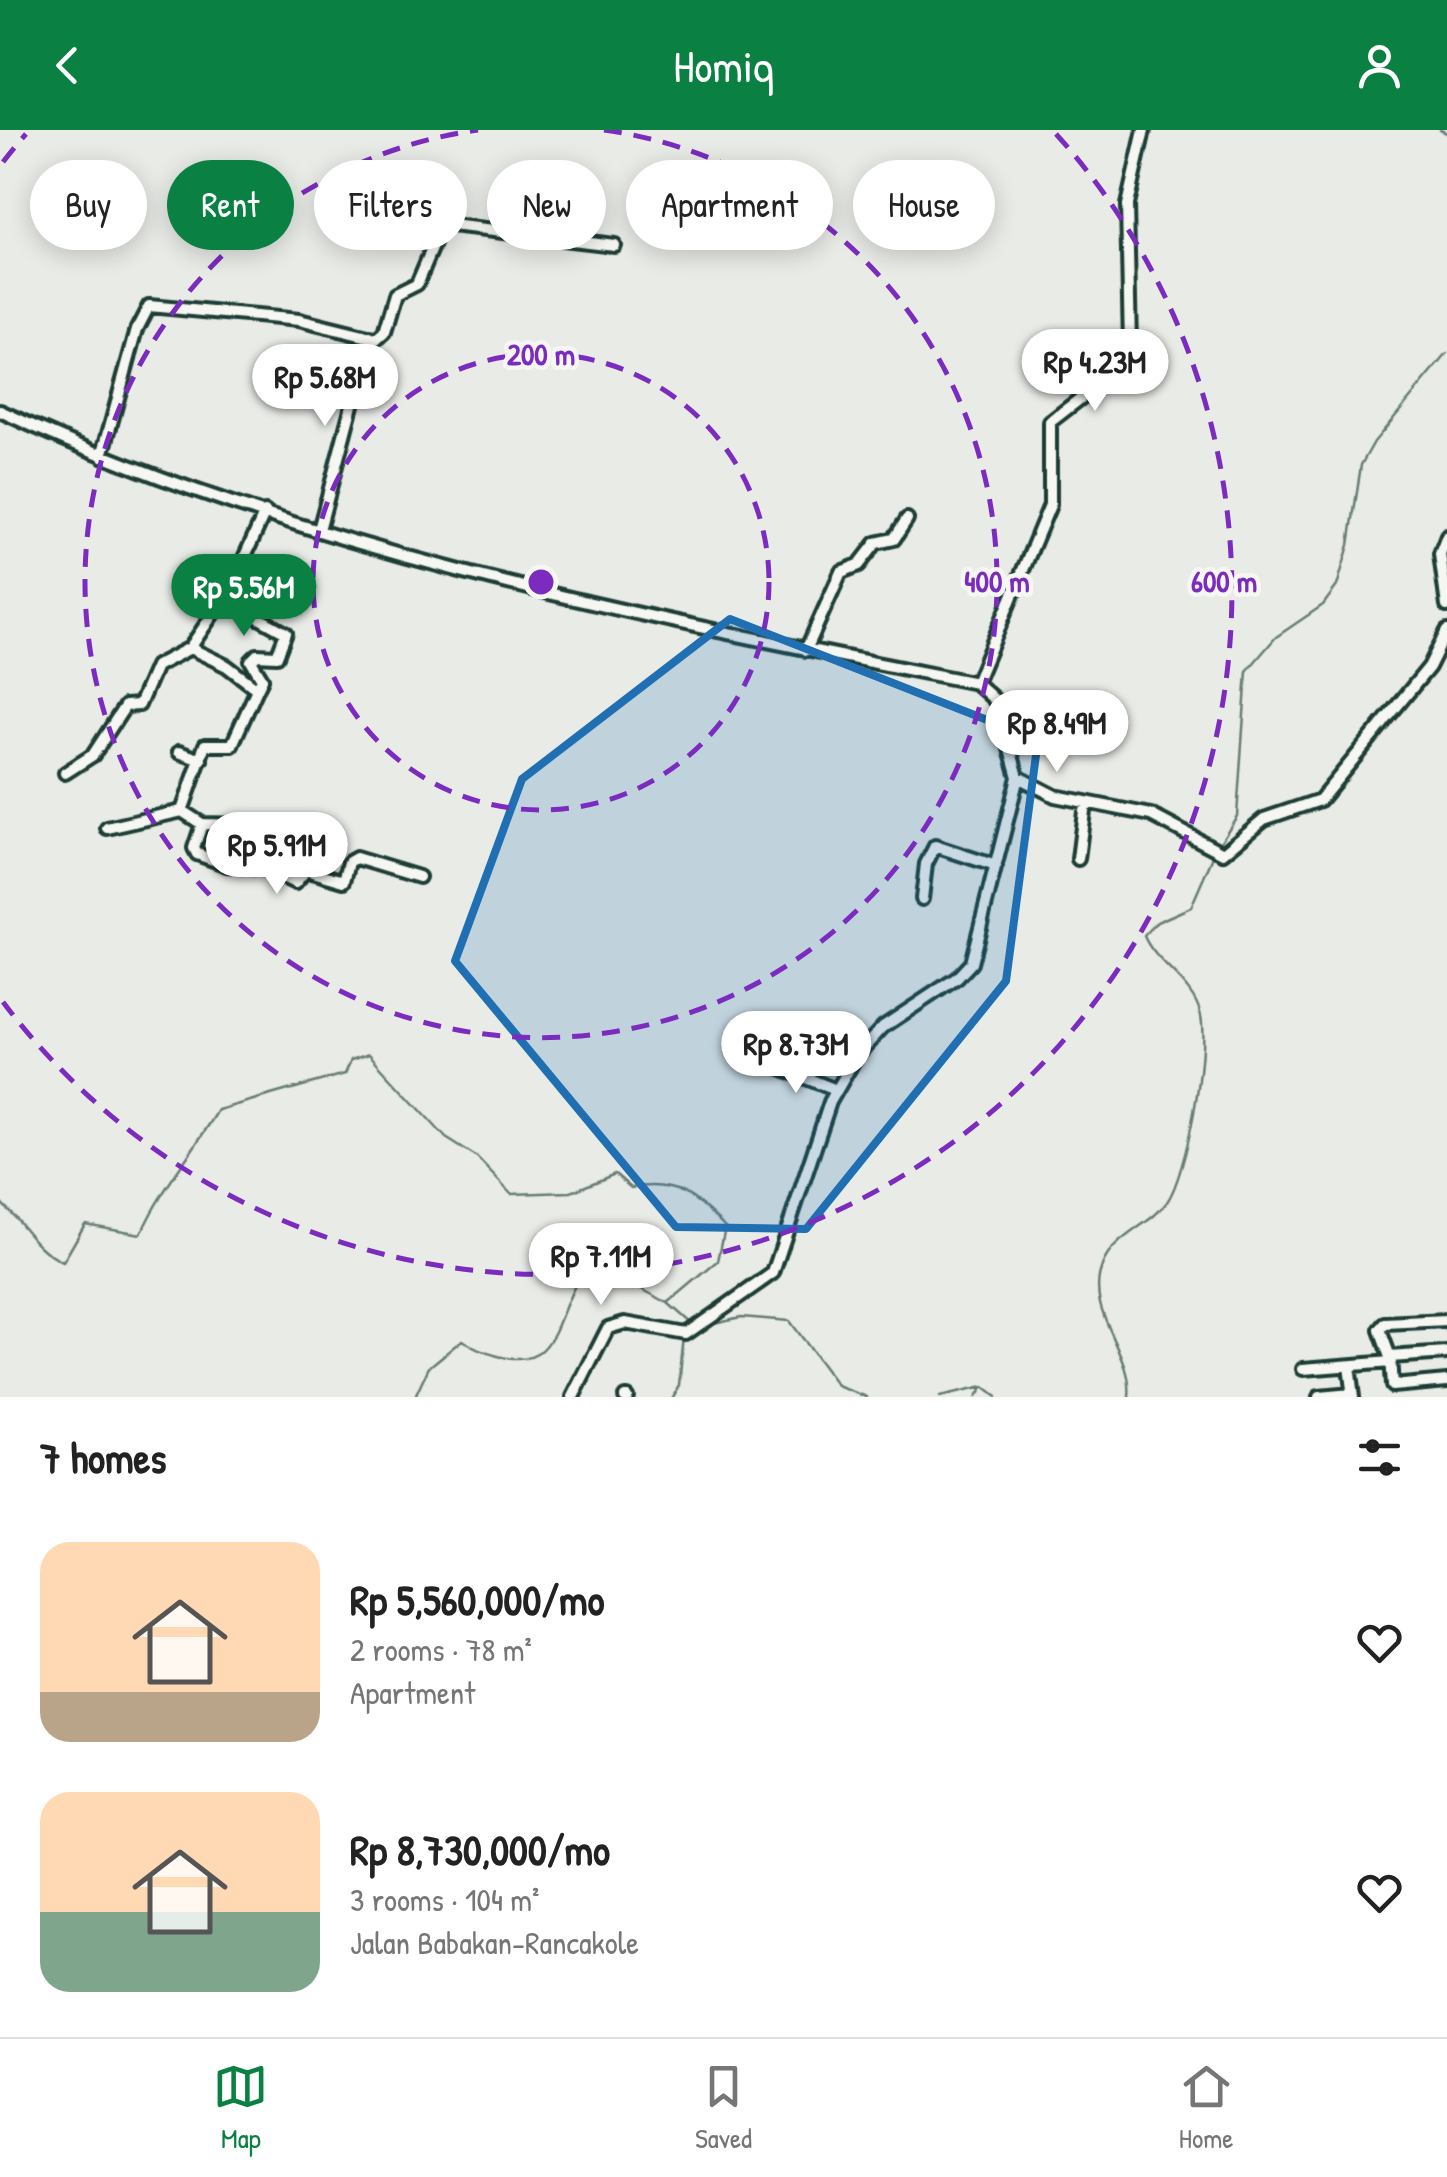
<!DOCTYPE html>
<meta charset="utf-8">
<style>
:root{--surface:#fff;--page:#f6f6f6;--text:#222;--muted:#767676;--line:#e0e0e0;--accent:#0b8043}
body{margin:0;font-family:"Patrick Hand",sans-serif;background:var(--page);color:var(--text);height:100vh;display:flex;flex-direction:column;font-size:38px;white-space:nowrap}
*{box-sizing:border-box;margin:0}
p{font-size:32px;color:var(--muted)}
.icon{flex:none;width:55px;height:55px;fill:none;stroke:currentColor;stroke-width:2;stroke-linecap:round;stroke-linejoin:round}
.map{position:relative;height:1267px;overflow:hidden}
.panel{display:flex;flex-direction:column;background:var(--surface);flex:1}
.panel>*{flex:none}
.hud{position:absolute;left:30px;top:30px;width:1388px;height:90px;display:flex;gap:20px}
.price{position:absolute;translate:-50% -85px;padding:0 22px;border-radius:35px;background:#fff;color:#222;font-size:32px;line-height:65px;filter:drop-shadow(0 2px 5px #0008)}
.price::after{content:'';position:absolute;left:50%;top:60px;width:30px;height:22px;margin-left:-15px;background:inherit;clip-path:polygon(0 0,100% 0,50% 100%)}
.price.active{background:var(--accent);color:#fff}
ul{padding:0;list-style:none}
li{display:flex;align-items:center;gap:30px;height:250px;padding:0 40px}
li span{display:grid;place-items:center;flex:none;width:280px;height:200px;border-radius:30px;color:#555}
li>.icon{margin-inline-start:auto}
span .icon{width:120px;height:120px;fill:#fffc;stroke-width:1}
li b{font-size:42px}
h2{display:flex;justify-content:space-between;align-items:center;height:120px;padding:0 40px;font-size:42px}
.tag{padding:0 35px;border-radius:45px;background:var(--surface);box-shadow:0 5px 25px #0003;font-size:35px;line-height:90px}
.tag.active{background:var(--accent);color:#fff}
header{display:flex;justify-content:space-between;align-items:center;height:130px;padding:0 40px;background:var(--accent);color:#fff;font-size:45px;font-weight:600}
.tabs{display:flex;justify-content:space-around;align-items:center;height:140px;border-top:2px solid var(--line);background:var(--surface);font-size:28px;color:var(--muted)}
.tabs a{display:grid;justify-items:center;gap:5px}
.tabs .active{color:var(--accent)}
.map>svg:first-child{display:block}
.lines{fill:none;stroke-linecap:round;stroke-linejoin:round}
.stream{stroke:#687c75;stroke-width:2.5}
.minor-casing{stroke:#1f3d34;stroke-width:18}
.minor{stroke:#f6f6f2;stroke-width:10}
.marked{fill:#1f6fb2;fill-opacity:0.2;stroke:#1f6fb2;stroke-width:8;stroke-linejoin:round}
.ring{fill:none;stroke:#7b2cbf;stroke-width:5;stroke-dasharray:18 12}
.centre{fill:#7b2cbf;stroke:#f6f6f2;stroke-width:5}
.ring-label{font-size:30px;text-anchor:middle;font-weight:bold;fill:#7b2cbf;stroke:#f6f6f2;stroke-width:9;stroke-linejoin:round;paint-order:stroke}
</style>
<header><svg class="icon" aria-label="back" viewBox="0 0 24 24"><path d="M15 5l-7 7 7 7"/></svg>Homiq<svg class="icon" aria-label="person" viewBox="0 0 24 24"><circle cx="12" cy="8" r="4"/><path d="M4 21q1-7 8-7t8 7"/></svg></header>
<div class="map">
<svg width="1447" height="1267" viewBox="0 0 1447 1267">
<rect width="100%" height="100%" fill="#e9ebe7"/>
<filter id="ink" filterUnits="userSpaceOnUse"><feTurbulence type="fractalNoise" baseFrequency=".01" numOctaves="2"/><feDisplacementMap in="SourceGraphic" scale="20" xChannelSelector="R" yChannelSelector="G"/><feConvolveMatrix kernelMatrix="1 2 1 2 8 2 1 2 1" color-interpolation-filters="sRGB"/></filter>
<g filter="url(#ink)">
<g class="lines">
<path class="stream" d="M1440,0L1447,3
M1219,714L1237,686L1247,541L1276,507L1323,475L1337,456L1349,415L1361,335L1374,312L1447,224
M0,1072C25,1094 33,1118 63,1132L85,1094L141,1104C160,1060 194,1021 218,980L345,944L351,930L369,924L446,1008L476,1027L511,1064L571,1062L615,1044L631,1058C675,1050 695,1066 725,1097L718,1131L668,1173
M705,1195L741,1187L789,1191L837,1256L867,1267
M415,1267L429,1237L462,1210C473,1219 484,1222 498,1226C556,1243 555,1188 578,1150H624L668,1173L692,1194
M672,1267L679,1255L684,1207
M940,1267L983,1257L996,1267
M976,1267L983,1257
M1129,1267C1134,1222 1084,1182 1102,1136C1113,1106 1150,1096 1167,1072C1187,1043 1208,922 1201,886C1194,852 1156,835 1144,806L1157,792L1191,777L1215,722"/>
<g class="minor-casing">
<path id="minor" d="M0,281C309,424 644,487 976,553L997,572L1018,647L1055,666L1151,685L1223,723L1264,689L1320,670L1429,537L1447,501
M102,326L137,199L149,176L299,190L376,209L384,202L395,165L417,154L442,95L614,115
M319,400L370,207
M1447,406L1440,424L1447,476
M223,468L286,503L277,526L257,525L251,531L262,549L257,559
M806,520L841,442L859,435L876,413L894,409L907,389
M976,553L1050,375V292L1112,244L1130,215L1127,75L1144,0
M179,622L201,630
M65,643L93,625L125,576L139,575L156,536L190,518
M202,694L194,718L197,724L227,735L266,739L295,753L306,740L344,751L349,732L356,728L419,747
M245,695L202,694L182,681L205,615H232L257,559L227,536L190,518L231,457L265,382
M107,698L182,681
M1078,729L1085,673
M922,769L926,734L935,716L996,736
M771,934L836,960
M1447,1191L1385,1194L1380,1200L1390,1227L1392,1256L1447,1251
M1390,1227L1447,1223
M1349,1236L1353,1267
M1303,1239L1391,1232
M573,1267L608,1198L625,1193L686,1204L773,1143L830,972L857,925L883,897L957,848L971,833L1018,647
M625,1267H627
M1319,1267L1352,1264"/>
</g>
<use href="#minor" class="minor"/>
</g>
</g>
<path class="marked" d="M730,489L1038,610L1006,851L806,1099L676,1097L455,831L522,649Z"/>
<g class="ring">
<circle cx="541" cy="452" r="228"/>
<path d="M604 0A456 456 0 1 1 478 0"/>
<path d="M3 32A683 683 0 0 1 26 4M1056 4A683 683 0 1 1 3 872"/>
</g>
<circle cx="541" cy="452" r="15" class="centre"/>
<g class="ring-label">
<text x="541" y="235">200 m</text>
<text x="997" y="462">400 m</text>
<text x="1224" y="462">600 m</text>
</g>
</svg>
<b class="price" style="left:1095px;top:284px">Rp 4.23M</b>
<b class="price" style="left:325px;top:299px">Rp 5.68M</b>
<b class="price active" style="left:244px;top:509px">Rp 5.56M</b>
<b class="price" style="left:1057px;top:645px">Rp 8.49M</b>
<b class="price" style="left:277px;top:767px">Rp 5.91M</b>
<b class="price" style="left:796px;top:966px">Rp 8.73M</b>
<b class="price" style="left:601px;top:1178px">Rp 7.11M</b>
<div class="hud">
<a class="tag">Buy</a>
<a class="tag active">Rent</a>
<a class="tag">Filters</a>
<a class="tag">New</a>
<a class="tag">Apartment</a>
<a class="tag">House</a>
</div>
</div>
<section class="panel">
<h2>7 homes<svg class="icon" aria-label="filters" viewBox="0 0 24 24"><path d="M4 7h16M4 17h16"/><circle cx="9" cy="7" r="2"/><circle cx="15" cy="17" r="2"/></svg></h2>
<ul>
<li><span style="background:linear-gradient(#ffd9b3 75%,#b9a48a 0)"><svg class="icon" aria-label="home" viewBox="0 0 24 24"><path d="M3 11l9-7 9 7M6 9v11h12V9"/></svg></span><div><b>Rp 5,560,000/mo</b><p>2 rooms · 78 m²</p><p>Apartment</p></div><svg class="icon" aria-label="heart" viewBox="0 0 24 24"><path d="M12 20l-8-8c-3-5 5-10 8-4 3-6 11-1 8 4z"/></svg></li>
<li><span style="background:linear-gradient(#ffd9b3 60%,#7fa58c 0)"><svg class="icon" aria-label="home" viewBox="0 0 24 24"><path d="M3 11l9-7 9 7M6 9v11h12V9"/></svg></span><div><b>Rp 8,730,000/mo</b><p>3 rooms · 104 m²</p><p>Jalan Babakan-Rancakole</p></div><svg class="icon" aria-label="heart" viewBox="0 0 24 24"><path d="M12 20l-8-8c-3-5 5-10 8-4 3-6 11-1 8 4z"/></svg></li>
</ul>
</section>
<nav class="tabs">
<a class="active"><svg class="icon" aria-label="map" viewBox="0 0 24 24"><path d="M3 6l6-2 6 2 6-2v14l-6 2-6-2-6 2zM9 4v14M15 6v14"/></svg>Map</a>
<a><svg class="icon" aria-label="saved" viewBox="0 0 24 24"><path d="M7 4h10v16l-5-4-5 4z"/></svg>Saved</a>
<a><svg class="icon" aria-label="home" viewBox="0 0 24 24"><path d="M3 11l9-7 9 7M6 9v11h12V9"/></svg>Home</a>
</nav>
